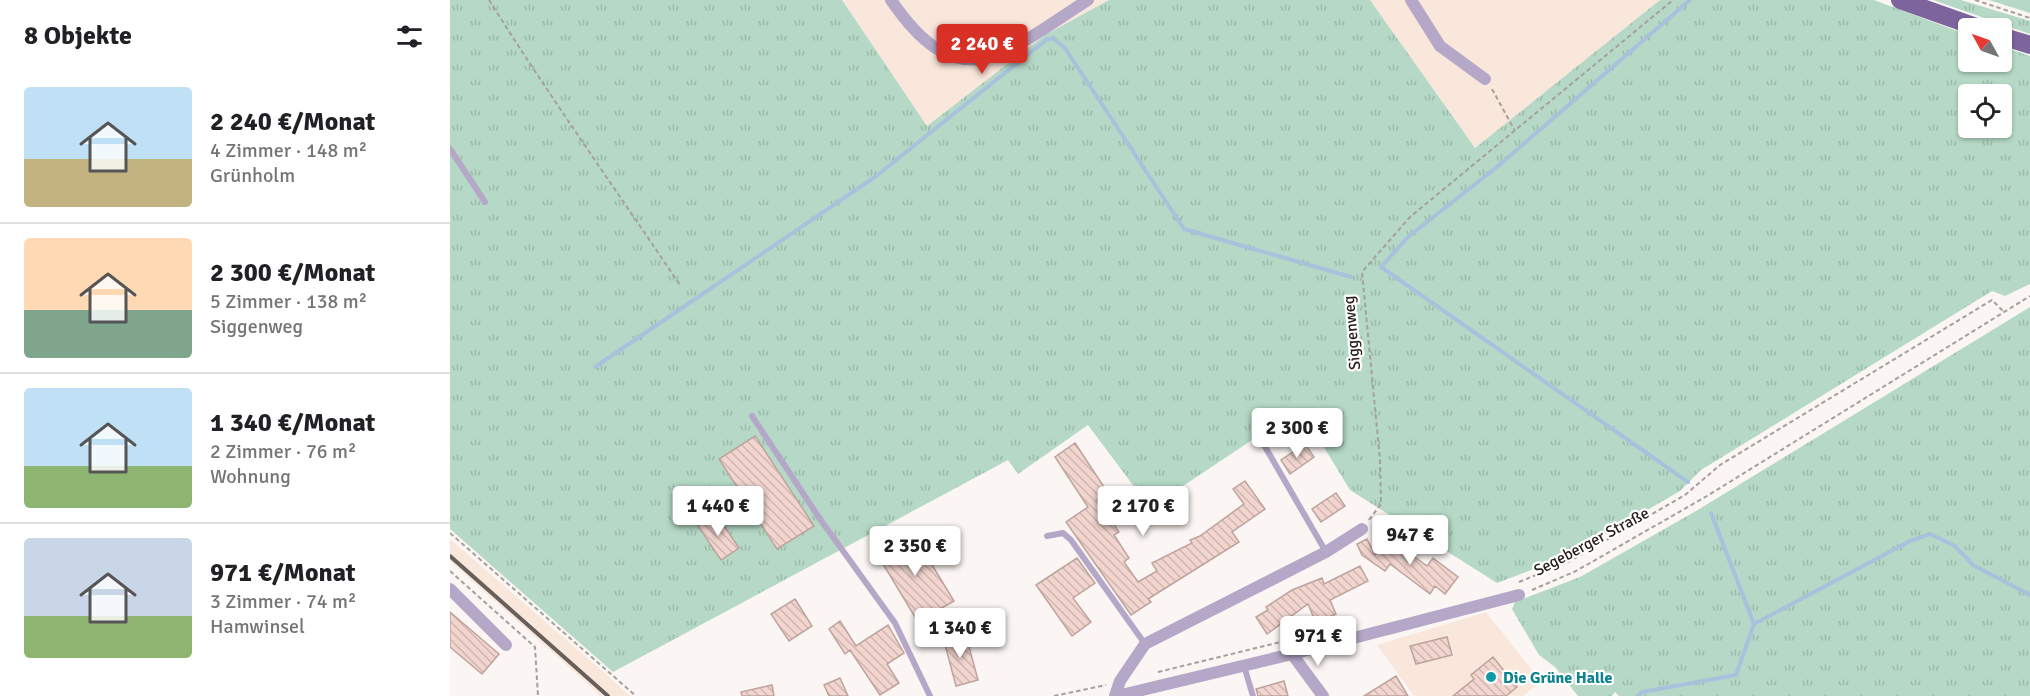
<!DOCTYPE html>
<html lang="de">
<meta charset="utf-8">
<style>
:root{--surface:#fff;--page:#f2f2f2;--text:#202124;--muted:#757577;--line:#e0e0e0;--accent:#d93025}
body{margin:0;font-family:Signika,sans-serif;background:var(--page);color:var(--text);height:100vh;display:flex;flex-direction:column;font-size:22px;white-space:nowrap}
*{box-sizing:border-box;margin:0}
p{font-size:20px;color:var(--muted)}
.icon{flex:none;width:33px;height:33px;fill:none;stroke:currentColor;stroke-width:2;stroke-linecap:round;stroke-linejoin:round}
.map{position:relative;flex:1;overflow:hidden}
.details{display:flex;flex-direction:column;background:var(--surface);width:450px}
.details>*{flex:none}
.needle{width:39px;rotate:310deg}
.controls{position:absolute;left:1508px;top:18px;display:grid;gap:12px}
.controls a{display:grid;place-items:center;width:54px;height:54px;border-radius:6px;background:var(--surface);box-shadow:0 2px 4px #0004;font-size:30px}
.price{position:absolute;translate:-50% -51px;padding:0 14px;border-radius:6px;background:#fff;color:#222;font-size:20px;line-height:39px;filter:drop-shadow(0 2px 3px #0008)}
.price::after{content:'';position:absolute;left:50%;top:36px;width:18px;height:14px;margin-left:-9px;background:inherit;clip-path:polygon(0 0,100% 0,50% 100%)}
.price.on{background:var(--accent);color:#fff}
ul{padding:0;list-style:none}
li{display:flex;align-items:center;gap:18px;height:150px;padding:0 24px}
li+li{border-top:2px solid var(--line)}
li span{display:grid;place-items:center;flex:none;width:168px;height:120px;border-radius:6px;color:#555}
li>.icon{margin-inline-start:auto}
span .icon{width:72px;height:72px;fill:#fffc;stroke-width:1}
li b{font-size:26px}
h2{display:flex;justify-content:space-between;align-items:center;height:72px;padding:0 24px;font-size:26px}
main{display:flex;flex:1;min-height:0}
.map>svg:first-child{display:block}
.built{fill:#fae7dc}
.grass{fill:url(#grass-tufts);fill-rule:evenodd}
.lines{fill:none;stroke-linecap:round;stroke-linejoin:round}
.stream{stroke:#a8c1dc;stroke-width:4}
.building{fill:url(#building-back-hatch);stroke:#bea39d;stroke-width:1.5}
.path{stroke:#a69f9c;stroke-width:2;stroke-dasharray:4.5 3;stroke-linecap:butt}
.service{stroke:#b5a7c7;stroke-width:6}
.minor{stroke:#b5a7c7;stroke-width:12}
.primary{stroke:#7d649d;stroke-width:18}
.rail{stroke:#665f5b;stroke-width:4}
.culture-dot{fill:#0f9aa8;stroke:#fff;stroke-width:2}
.labels{text-anchor:middle;stroke-width:4.5;stroke-linejoin:round;paint-order:stroke}
.street-label{font-size:16px;fill:#29201c;stroke:#fff}
.culture-label{font-size:16px;font-weight:bold;fill:#0d838f;stroke:#fff;text-anchor:start}
</style>
<main>
<section class="details">
<h2>8 Objekte<svg class="icon" aria-label="filters" viewBox="0 0 24 24"><path d="M4 7h16M4 17h16"/><circle cx="9" cy="7" r="2"/><circle cx="15" cy="17" r="2"/></svg></h2>
<ul>
<li><span style="background:linear-gradient(#bfe0f5 60%,#c2b280 0)"><svg class="icon" aria-label="home" viewBox="0 0 24 24"><path d="M3 11l9-7 9 7M6 9v11h12V9"/></svg></span><div><b>2 240 €/Monat</b><p>4 Zimmer · 148 m²</p><p>Grünholm</p></div></li>
<li><span style="background:linear-gradient(#ffd9b3 60%,#7fa58c 0)"><svg class="icon" aria-label="home" viewBox="0 0 24 24"><path d="M3 11l9-7 9 7M6 9v11h12V9"/></svg></span><div><b>2 300 €/Monat</b><p>5 Zimmer · 138 m²</p><p>Siggenweg</p></div></li>
<li><span style="background:linear-gradient(#bfe0f5 65%,#8fb573 0)"><svg class="icon" aria-label="home" viewBox="0 0 24 24"><path d="M3 11l9-7 9 7M6 9v11h12V9"/></svg></span><div><b>1 340 €/Monat</b><p>2 Zimmer · 76 m²</p><p>Wohnung</p></div></li>
<li><span style="background:linear-gradient(#c9d6e8 65%,#8fb573 0)"><svg class="icon" aria-label="home" viewBox="0 0 24 24"><path d="M3 11l9-7 9 7M6 9v11h12V9"/></svg></span><div><b>971 €/Monat</b><p>3 Zimmer · 74 m²</p><p>Hamwinsel</p></div></li>
</ul>
</section>
<div class="map">
<svg width="1580" height="696" viewBox="0 0 1580 696">
<defs>
<pattern id="grass-tufts" width="24" height="20" patternUnits="userSpaceOnUse" patternTransform="scale(1.5)"><rect width="24" height="20" fill="#b5d9c6"/><path d="M3 7l-1-3M5 7V3M7 7l1-3M15 17l-1-3M17 17v-4M19 17l1-3" fill="none" stroke="#9cbaaa"/></pattern>
<pattern id="building-back-hatch" width="6" height="6" patternUnits="userSpaceOnUse" patternTransform="scale(1.5)"><rect width="6" height="6" fill="#f2d5cf"/><path d="M-1 5l2 2M0 0l6 6M5-1l2 2" fill="none" stroke="#d0b7b1"/></pattern>
</defs>
<rect width="100%" height="100%" fill="#fbf6f3"/>
<path class="built" d="M392,0H659L595,35L477,126Z
M920,0H1210L1025,148Z
M0,539L157,675L180,696H151L0,561Z
M1036,612L1091,681L1073,696H964L927,645Z"/>
<path class="grass" d="M0,0H392L477,126L595,35L659,0H920L1025,148L1210,0H1424L1518,35V62H1551V46L1580,56V284L1555,296L1542,291L1251,470L1230,491L1118,556L1047,583L900,490L850,408L700,508L638,425L568,474L558,460L163,672L0,529ZM1518,94H1551V128H1518Z
M1483,0H1511L1580,21V34Z
M1539,0H1580V13Z
M1580,307V696H1169L1165,692L1162,696H1128L1105,667L1089,655L1062,609L1065,602L1130,577L1246,511Z"/>
<g class="lines">
<path class="stream" d="M145,367L425,177L596,40L603,38L615,48L734,229L901,277
M1238,482L931,267L958,237L1047,167L1240,0
M1304,624L1460,541L1480,534L1505,546L1523,565L1580,595
M1188,696L1192,692L1286,675L1304,624L1261,513"/>
</g>
<path class="building" d="M305,436L364,526L327,549L269,459Z
M625,443L658,493L647,500L669,532L664,535L679,558L674,562L688,582L707,571L702,563L742,543L740,540L750,536L794,504L783,489L795,481L815,509L782,532L789,542L698,599L701,602L681,615L616,522L638,507L605,457Z
M855,444L864,457L840,474L831,460Z
M886,493L895,506L871,522L862,509Z
M266,514L289,548L271,560L248,526Z
M462,532L504,601L468,622L427,554Z
M938,537L977,566L983,558L1008,577L995,594L985,586L980,594L940,564L935,571L912,555L907,544L917,539L925,555Z
M627,558L645,583L623,598L641,622L622,636L586,585Z
M910,566L918,581L880,600L886,614L866,623L858,604L817,634L806,617L818,610L816,607L842,590L872,578L874,584Z
M345,599L362,626L339,641L321,614Z
M0,612L49,654L32,674L0,647Z
M390,621L406,646L438,625L454,653L437,664L449,683L430,695L400,650L395,654L379,629Z
M515,632L528,680L506,686L493,637Z
M997,637L1002,655L966,664L960,646Z
M1043,657L1067,687L1056,696H1003L1024,679L1021,675Z
M946,676L958,696H914Z
M390,678L398,696H379L374,685Z
M834,681L838,696H808L806,689Z
M322,685L324,696H292L291,692Z"/>
<g class="lines">
<path class="path" d="M39,0C100,97 166,190 230,285
M1525,0L1580,18
M1042,89L1065,131
M919,520L931,504L930,460L912,272L960,217L1223,0
M0,533L186,696
M0,571L85,647L88,696
M1069,582L1120,561L1235,495L1270,465L1542,300L1554,312
M1082,590L1126,571L1257,496L1580,296
M708,672L851,637
M604,696L656,685"/>
<path class="service" d="M0,149L35,202
M302,416L370,519L445,623L480,696
M814,445L876,552
M597,536L613,533L621,540L695,644
M794,666L803,696"/>
<path class="minor" d="M441,0C511,103 557,51 638,0
M961,0L990,46L1035,79
M0,589L56,645
M842,654L873,696
M665,696L670,681L695,644L876,552L912,529
M667,696L842,654L1069,595"/>
<path class="primary" d="M1450,0L1529,28
M1551,36L1580,45"/>
<path class="rail" d="M0,556L158,696"/>
</g>
<circle class="culture-dot" cx="1041" cy="677" r="6"/>
<g class="labels">
<g class="street-label">
<text transform="translate(901 333) rotate(-95)" y="6">Siggenweg</text>
<text transform="translate(1141 541) rotate(-28)" y="6">Segeberger Straße</text>
</g>
<g class="culture-label">
<text x="1053" y="683">Die Grüne Halle</text>
</g>
</g>
</svg>
<div class="controls">
<a><svg class="needle" viewBox="-14 -14 28 28"><path d="M0-13l5 13h-10z" fill="#e53935"/><path d="M0 13l5-13h-10z" fill="#757577"/></svg></a>
<a><svg class="icon" aria-label="locate" viewBox="0 0 24 24"><circle cx="12" cy="12" r="6"/><path d="M12 2v4M12 18v4M2 12h4M18 12h4"/></svg></a>
</div>
<b class="price on" style="left:532px;top:75px">2 240 €</b>
<b class="price" style="left:847px;top:459px">2 300 €</b>
<b class="price" style="left:268px;top:537px">1 440 €</b>
<b class="price" style="left:693px;top:537px">2 170 €</b>
<b class="price" style="left:960px;top:566px">947 €</b>
<b class="price" style="left:465px;top:577px">2 350 €</b>
<b class="price" style="left:510px;top:659px">1 340 €</b>
<b class="price" style="left:868px;top:667px">971 €</b>
</div>
</main>
